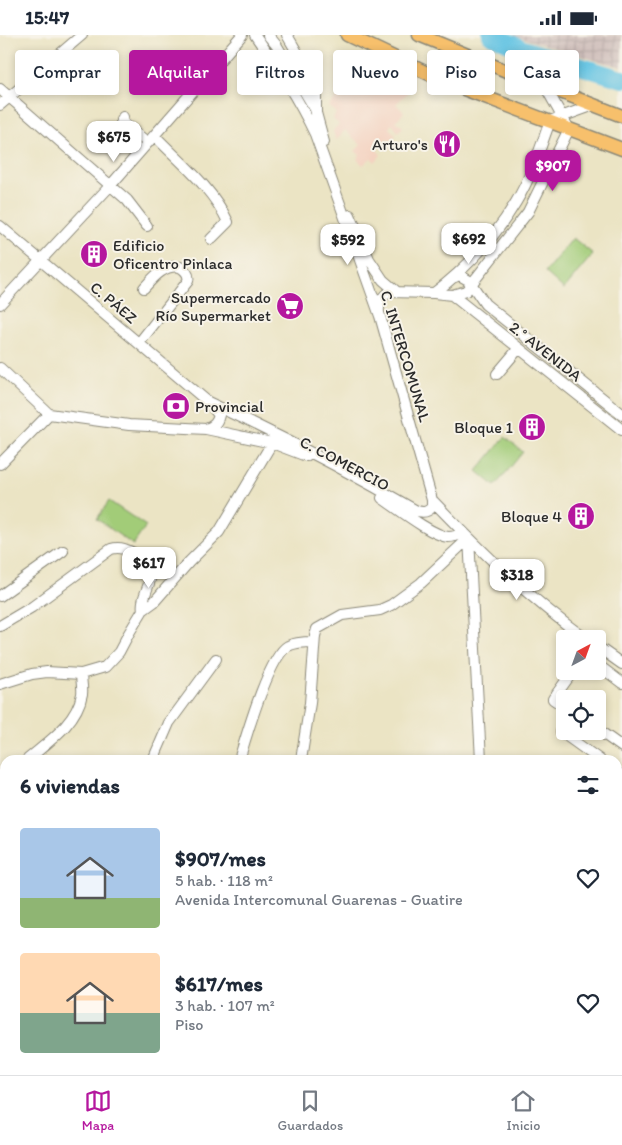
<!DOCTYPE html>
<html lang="es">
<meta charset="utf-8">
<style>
:root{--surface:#fff;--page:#f6f6f7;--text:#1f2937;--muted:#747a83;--line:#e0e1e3;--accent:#b5179e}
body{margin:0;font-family:Itim,sans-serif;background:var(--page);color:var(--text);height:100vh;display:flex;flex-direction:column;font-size:19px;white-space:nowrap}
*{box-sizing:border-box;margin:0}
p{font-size:16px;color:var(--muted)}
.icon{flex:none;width:28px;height:28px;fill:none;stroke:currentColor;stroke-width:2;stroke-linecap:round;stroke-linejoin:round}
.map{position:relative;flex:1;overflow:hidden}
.panel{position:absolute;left:0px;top:720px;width:622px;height:320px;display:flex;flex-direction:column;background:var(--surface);border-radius:15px 15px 0 0;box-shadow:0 2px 8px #0003}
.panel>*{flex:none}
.top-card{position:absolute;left:15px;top:15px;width:592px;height:45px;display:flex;gap:10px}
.needle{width:32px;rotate:41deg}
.controls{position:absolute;left:556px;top:595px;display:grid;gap:10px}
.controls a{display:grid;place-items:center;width:50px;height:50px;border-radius:5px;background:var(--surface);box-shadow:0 2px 8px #0003;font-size:25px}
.price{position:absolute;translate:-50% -42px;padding:0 11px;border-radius:10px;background:#fff;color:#222;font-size:16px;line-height:32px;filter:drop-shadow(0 1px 2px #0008)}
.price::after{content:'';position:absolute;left:50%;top:30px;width:15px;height:11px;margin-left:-8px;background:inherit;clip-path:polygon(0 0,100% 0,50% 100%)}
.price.on{background:var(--accent);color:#fff}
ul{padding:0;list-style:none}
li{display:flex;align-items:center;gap:15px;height:125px;padding:0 20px}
li span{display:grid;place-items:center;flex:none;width:140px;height:100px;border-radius:5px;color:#555}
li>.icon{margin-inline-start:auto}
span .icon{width:60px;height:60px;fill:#fffc;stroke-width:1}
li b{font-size:21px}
h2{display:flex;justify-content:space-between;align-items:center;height:60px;padding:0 20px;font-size:21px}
.tag{padding:0 18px;border-radius:5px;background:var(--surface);box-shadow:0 2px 8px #0003;font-size:18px;line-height:45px}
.tag.on{background:var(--accent);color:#fff}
.status{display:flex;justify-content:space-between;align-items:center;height:35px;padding:0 25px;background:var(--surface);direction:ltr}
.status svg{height:14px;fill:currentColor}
.menu{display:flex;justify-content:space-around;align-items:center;height:70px;border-top:1px solid var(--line);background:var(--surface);font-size:14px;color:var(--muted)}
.menu a{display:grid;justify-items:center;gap:2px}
.menu .on{color:var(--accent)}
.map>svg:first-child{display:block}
.built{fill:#f4d3c1}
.industrial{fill:url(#industrial-grid)}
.park{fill:#a2cc78;stroke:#667c52}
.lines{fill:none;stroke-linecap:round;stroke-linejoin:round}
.river{stroke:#65c4e3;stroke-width:18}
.minor-casing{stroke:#8b8878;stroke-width:12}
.major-casing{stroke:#8b8878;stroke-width:15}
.minor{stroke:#fff;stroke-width:10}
.major{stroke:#f7c06c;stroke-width:12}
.labels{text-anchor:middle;stroke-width:4;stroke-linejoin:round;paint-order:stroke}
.poi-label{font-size:16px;fill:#2b2b2b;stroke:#f7f3e8;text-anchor:end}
.street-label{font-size:16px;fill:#2b2b2b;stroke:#f7f3e8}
</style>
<div class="status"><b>15:47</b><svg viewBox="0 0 49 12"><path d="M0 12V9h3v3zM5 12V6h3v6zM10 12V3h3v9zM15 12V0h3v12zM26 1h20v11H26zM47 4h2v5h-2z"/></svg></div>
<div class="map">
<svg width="622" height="1040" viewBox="0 0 622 1040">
<defs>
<pattern id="industrial-grid" width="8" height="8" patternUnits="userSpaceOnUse" patternTransform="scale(1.25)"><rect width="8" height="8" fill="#d0c0bc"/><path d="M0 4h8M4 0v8" fill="none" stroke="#b3a5a2"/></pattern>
</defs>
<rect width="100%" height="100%" fill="#f7f3e8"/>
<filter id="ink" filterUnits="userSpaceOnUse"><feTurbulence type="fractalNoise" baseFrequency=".02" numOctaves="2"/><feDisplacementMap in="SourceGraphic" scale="10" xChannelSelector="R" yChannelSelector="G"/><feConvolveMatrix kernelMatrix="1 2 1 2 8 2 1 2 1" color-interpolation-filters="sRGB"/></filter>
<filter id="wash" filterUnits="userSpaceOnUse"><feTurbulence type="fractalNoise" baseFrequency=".0096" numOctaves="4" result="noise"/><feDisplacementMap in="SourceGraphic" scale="20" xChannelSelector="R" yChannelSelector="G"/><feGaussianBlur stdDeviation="1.12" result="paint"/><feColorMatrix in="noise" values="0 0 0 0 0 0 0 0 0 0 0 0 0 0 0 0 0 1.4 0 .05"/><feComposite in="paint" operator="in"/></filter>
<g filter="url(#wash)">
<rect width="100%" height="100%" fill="#ebe4c4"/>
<path class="built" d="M364,34L377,46L381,41L387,46L391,41L408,57L396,69L404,77L396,86L403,92L398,97L392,89L389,93L396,100L390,106L387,103L377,115L381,120L375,127L371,123L363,130L357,124L360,120L355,116L361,110L345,95L336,105L333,96L339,89L333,84L336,78L329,71Z"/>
<path class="industrial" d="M511,0H622V32L601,27Z"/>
<path class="park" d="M573,203L593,219L564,254L545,237Z
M505,402L523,417L495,451L477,436Z
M109,466L146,491L133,510L97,484Z"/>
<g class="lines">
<path class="river" d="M491,0L523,14L622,44"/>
</g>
</g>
<g filter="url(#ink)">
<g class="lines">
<g class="minor-casing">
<path id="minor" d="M268,0L277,11L315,74L324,107
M287,0L316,50V79
M0,54L127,165L147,191
M0,70L82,0
M123,82L121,85L123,88L148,108
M155,101C181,128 212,152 228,187L211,204
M350,180L369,224L383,245L397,257
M0,191L208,367L219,380C217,388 214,391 206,394L129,390L49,379L0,333
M455,242L459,240L468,245L472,250L485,269L622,379
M434,258C466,234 495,202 516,167C531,142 540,114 550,86L594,70
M452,260L622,395
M0,269L110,151L242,0
M379,278C378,269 381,262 389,257L434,258L452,260L466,256L528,177L569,94L545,51
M139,308L188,246C190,239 185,235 180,232C164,229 153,243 144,253
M497,339L519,313
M208,367C279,400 348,436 415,475C422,478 427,478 432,472V465L380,281L315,99C298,63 277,32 255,0
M206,394L272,408L306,421
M0,429L49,379
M382,463C397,473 431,500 448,502C454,502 459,500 463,497
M432,465C480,515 529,563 586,604
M469,503L481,725
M0,561L63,516
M0,591L32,572L111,514C121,511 128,515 137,520C167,536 139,556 143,575
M598,612L622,629
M598,630L622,648
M0,649L32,639L47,637L81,639L105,632L119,617L129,598L143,575L154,567L189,527L219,497L272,408
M565,672L553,664L573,636
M598,695L622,712
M561,697L600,725
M27,725C48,707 77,688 82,659C83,653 81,646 81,639
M153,725L169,688L216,624
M239,725C246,702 269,621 288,611C295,607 306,607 314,607
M301,725L310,668L315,601L317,594L342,580L380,575L391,570L421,548L469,503
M618,738L622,741
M0,764L5,754
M0,893L5,892
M0,939L5,951
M0,1023L5,1014
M157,1035L162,1040
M451,1035L460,1040
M144,1040L148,1035
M620,1040L622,1038"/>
</g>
<g class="major-casing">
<path id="major" d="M347,0L448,48L622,114
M419,0L504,35L622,81"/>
</g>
<use href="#minor" class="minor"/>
<use href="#major" class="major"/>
</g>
</g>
<defs>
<g id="restaurant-disc" transform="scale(1.4375)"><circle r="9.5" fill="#b5179e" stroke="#f7f3e8"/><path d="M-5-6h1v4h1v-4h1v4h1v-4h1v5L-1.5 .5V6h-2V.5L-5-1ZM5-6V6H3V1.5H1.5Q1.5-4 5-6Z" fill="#fff"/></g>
<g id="building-disc" transform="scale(1.4375)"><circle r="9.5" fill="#b5179e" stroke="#f7f3e8"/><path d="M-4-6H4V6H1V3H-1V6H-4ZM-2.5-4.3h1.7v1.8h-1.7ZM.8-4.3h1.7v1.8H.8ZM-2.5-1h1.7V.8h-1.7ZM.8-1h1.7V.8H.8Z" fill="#fff"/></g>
<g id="supermarket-disc" transform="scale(1.4375)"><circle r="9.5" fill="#b5179e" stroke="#f7f3e8"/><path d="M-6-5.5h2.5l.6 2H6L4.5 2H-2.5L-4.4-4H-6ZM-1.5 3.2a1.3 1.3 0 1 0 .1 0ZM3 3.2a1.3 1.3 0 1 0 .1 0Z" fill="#fff"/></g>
<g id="bank-disc" transform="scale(1.4375)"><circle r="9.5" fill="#b5179e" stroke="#f7f3e8"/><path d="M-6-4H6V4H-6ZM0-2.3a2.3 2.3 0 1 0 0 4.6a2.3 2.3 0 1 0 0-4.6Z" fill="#fff"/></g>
</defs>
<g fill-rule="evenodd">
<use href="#restaurant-disc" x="447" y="109"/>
<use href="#building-disc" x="94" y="219"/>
<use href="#supermarket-disc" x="290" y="271"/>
<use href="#bank-disc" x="176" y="371"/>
<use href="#building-disc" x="532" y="392"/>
<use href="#building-disc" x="581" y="481"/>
</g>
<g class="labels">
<g class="poi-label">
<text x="428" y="115">Arturo's</text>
<text x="113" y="216" text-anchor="start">Edificio<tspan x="113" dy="18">Oficentro Pinlaca</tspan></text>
<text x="271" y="268">Supermercado<tspan x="271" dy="18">Río Supermarket</tspan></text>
<text x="195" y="377" text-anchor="start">Provincial</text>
<text x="513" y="398">Bloque 1</text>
<text x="562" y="487">Bloque 4</text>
</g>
<g class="street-label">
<text transform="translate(114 267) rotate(40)" y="6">C. PÁEZ</text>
<text transform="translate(546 316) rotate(38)" y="6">2.° AVENIDA</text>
<text transform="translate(406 321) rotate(73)" y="6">C. INTERCOMUNAL</text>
<text transform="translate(345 428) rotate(28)" y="6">C. COMERCIO</text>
</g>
</g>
</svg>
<div class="controls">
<a><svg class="needle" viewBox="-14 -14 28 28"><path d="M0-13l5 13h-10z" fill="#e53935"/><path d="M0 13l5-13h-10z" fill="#747a83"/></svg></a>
<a><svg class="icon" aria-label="locate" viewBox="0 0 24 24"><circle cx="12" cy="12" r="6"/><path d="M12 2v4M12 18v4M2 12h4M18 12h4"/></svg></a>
</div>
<b class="price" style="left:114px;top:128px">$675</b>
<b class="price on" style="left:553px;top:157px">$907</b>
<b class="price" style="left:469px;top:230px">$692</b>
<b class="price" style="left:348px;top:231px">$592</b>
<b class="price" style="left:149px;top:554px">$617</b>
<b class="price" style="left:517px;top:566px">$318</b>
<div class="top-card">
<a class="tag">Comprar</a>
<a class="tag on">Alquilar</a>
<a class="tag">Filtros</a>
<a class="tag">Nuevo</a>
<a class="tag">Piso</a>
<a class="tag">Casa</a>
</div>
<section class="panel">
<h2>6 viviendas<svg class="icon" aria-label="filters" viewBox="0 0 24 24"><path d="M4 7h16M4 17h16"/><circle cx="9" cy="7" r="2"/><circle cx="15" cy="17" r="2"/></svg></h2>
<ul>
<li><span style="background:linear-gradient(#a9c7e8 70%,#8fb573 0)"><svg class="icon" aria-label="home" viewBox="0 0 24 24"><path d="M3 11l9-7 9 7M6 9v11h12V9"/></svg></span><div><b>$907/mes</b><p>5 hab. · 118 m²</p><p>Avenida Intercomunal Guarenas - Guatire</p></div><svg class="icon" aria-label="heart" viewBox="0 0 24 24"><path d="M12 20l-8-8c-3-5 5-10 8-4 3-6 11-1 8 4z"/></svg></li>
<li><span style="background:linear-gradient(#ffd9b3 60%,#7fa58c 0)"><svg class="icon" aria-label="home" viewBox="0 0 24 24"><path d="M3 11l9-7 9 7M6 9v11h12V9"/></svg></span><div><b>$617/mes</b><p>3 hab. · 107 m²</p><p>Piso</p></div><svg class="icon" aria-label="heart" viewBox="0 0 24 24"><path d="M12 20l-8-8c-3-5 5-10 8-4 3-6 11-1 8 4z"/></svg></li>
</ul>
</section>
</div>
<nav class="menu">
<a class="on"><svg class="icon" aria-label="map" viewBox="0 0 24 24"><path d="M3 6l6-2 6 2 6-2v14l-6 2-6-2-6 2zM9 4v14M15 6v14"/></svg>Mapa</a>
<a><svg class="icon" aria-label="saved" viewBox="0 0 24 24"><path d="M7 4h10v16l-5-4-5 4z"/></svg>Guardados</a>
<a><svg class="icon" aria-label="home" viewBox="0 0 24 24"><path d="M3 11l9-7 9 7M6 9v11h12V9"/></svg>Inicio</a>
</nav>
